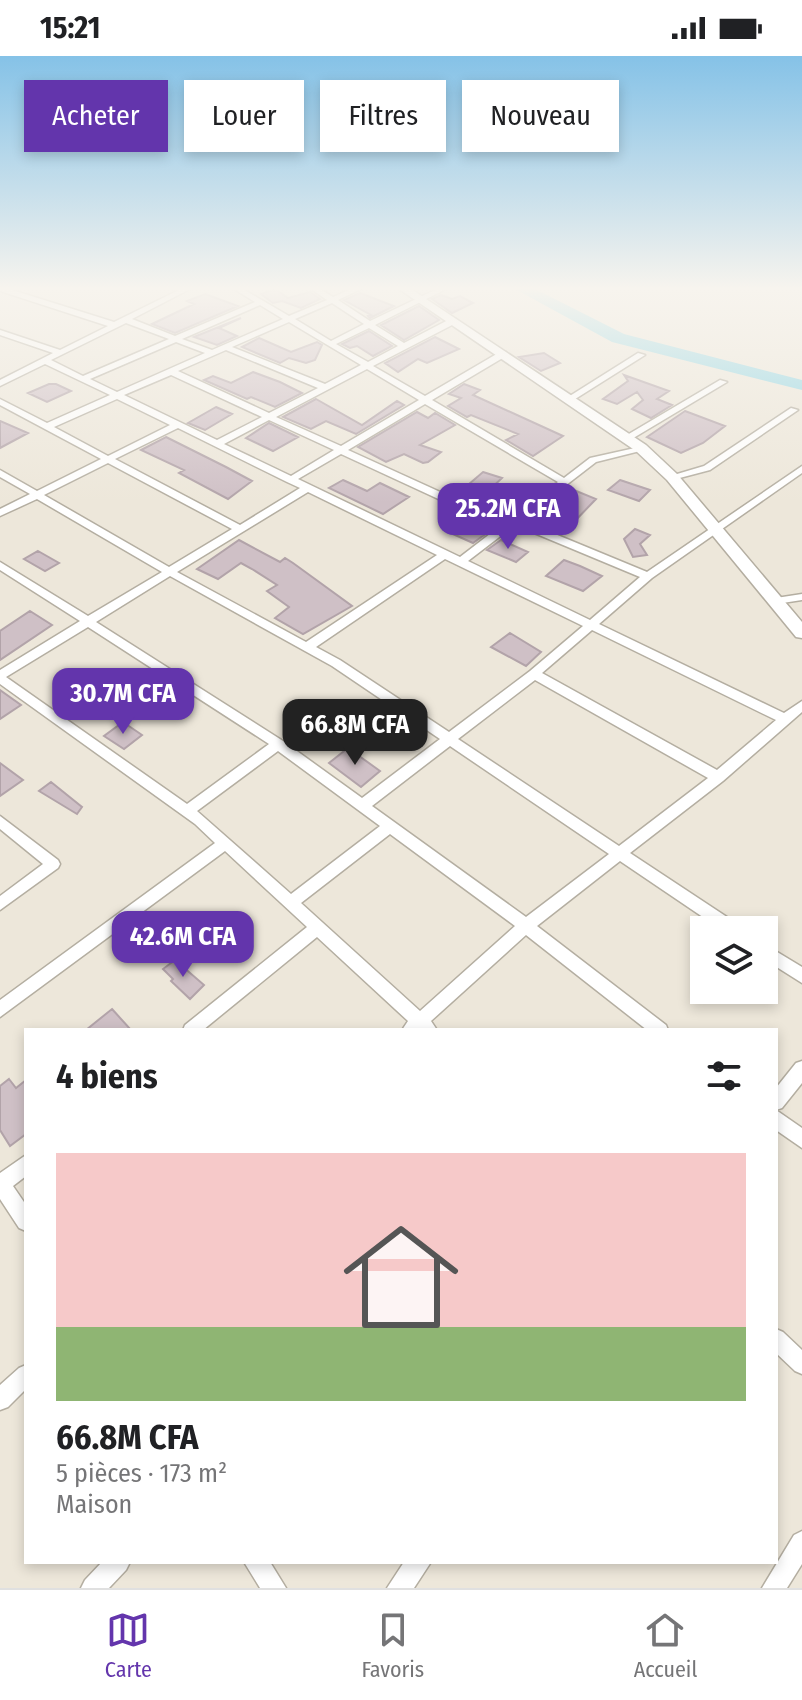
<!DOCTYPE html>
<html lang="fr">
<meta charset="utf-8">
<style>
:root{--surface:#fff;--page:#f6f6f6;--text:#202124;--muted:#757577;--line:#e0e0e0;--accent:#6335ac}
body{margin:0;font-family:"Fira Sans Condensed",sans-serif;background:var(--page);color:var(--text);height:100vh;display:flex;flex-direction:column;font-size:30px;white-space:nowrap}
*{box-sizing:border-box;margin:0}
p{font-size:26px;color:var(--muted)}
.icon{flex:none;width:44px;height:44px;fill:none;stroke:currentColor;stroke-width:2;stroke-linecap:round;stroke-linejoin:round}
.map{position:relative;flex:1;overflow:hidden}
.details{position:absolute;left:24px;top:972px;width:754px;height:536px;display:flex;flex-direction:column;background:var(--surface);border-radius:0px;box-shadow:0 4px 12px #0003}
.details>*{flex:none}
.top-card{position:absolute;left:24px;top:24px;width:754px;height:72px;display:flex;gap:16px}
.buttons{position:absolute;left:690px;top:860px;display:grid;gap:16px}
.buttons a{display:grid;place-items:center;width:88px;height:88px;border-radius:0px;background:var(--surface);box-shadow:0 4px 12px #0003;font-size:40px}
.price{position:absolute;translate:-50% -68px;padding:0 18px;border-radius:16px;background:var(--accent);color:#fff;font-size:26px;line-height:52px;filter:drop-shadow(0 2px 4px #0008)}
.price::after{content:'';position:absolute;left:50%;top:48px;width:24px;height:18px;margin-left:-12px;background:inherit;clip-path:polygon(0 0,100% 0,50% 100%)}
.price.on{background:#222;color:#fff}
ul{padding:0;list-style:none}
li{display:grid;align-content:center;gap:16px;height:424px;padding:0 32px}
li+li{border-top:2px solid var(--line)}
li span{display:grid;place-items:center;height:248px;border-radius:0px;color:#555}
li>.icon{margin-inline-start:auto}
span .icon{width:144px;height:144px;fill:#fffc;stroke-width:1}
li b{font-size:34px}
h2{display:flex;justify-content:space-between;align-items:center;height:96px;padding:0 32px;font-size:34px}
.tag{padding:0 28px;border-radius:0px;background:var(--surface);box-shadow:0 4px 12px #0003;font-size:28px;line-height:72px}
.tag.on{background:var(--accent);color:#fff}
.status{display:flex;justify-content:space-between;align-items:center;height:56px;padding:0 40px;background:var(--surface);direction:ltr}
.status svg{height:22px;fill:currentColor}
.menu{display:flex;justify-content:space-around;align-items:center;height:112px;border-top:2px solid var(--line);background:var(--surface);font-size:22px;color:var(--muted)}
.menu a{display:grid;justify-items:center;gap:4px}
.menu .on{color:var(--accent)}
.map>svg:first-child{display:block}
.lines{fill:none;stroke-linecap:round;stroke-linejoin:round}
.river{fill:#90d6e5;fill-rule:evenodd}
.building{fill:#cfc0c6;stroke:#b2a3a9;stroke-width:2}
.street-casing{stroke:#b4aea1;stroke-width:3}
.secondary-casing{stroke:#b4aea1;stroke-width:3}
.street{fill:#fff;fill-rule:evenodd}
.secondary{fill:#fff;fill-rule:evenodd}
</style>
<div class="status"><b>15:21</b><svg viewBox="0 0 49 12"><path d="M0 12V9h3v3zM5 12V6h3v6zM10 12V3h3v9zM15 12V0h3v12zM26 1h20v11H26zM47 4h2v5h-2z"/></svg></div>
<div class="map">
<svg width="802" height="1532" viewBox="0 0 802 1532">
<rect width="100%" height="100%" fill="#ede7da"/>
<g class="lines">
<path class="river" d="M515,233H535L624,278L802,324V334L612,286Z"/>
</g>
<path class="building" d="M275,233L288,242L310,236L320,243L301,252L282,245L273,247L261,238Z
M360,237L394,250L370,262L368,260L371,259L344,244Z
M205,238L238,250L175,277L152,268L194,248L187,245Z
M441,239L452,243L460,240L473,247L452,257L432,243Z
M419,250L439,264L404,284L381,269Z
M241,262L219,272L237,280L217,289L194,281Z
M369,275L392,290L373,300L357,290L350,292L342,288Z
M435,281L459,293L427,307L418,303L398,316L385,307Z
M259,282L291,296L317,286L322,289L315,304L306,307L289,302L280,307L242,291Z
M544,297L560,307L541,315L519,301Z
M253,316L280,326L302,337L275,351L251,341L247,343L204,324L213,320L231,327Z
M624,319L669,335L657,343L672,349L651,362L632,353L643,344L637,336L617,348L603,343L628,325Z
M49,328H56L71,335L47,346L28,337Z
M464,328L480,334L473,339L563,380L533,400L506,384L518,378L471,359L467,361L448,350L461,342L449,338Z
M316,343L362,369L397,345L404,349L356,378L326,365L311,373L283,361Z
M216,351L232,358L205,374L188,367Z
M685,355L725,370L703,387L681,397L647,381Z
M417,356L428,362L435,357L455,369L420,389L441,396L428,406L423,407L404,398L386,406L358,391Z
M0,365L28,377L0,392Z
M269,367L298,381L273,395L246,382Z
M166,381L226,411L252,425L228,443L179,417L184,414L141,394Z
M483,416L502,422L487,436L468,429Z
M343,424L367,435L380,427L409,441L383,458L329,432Z
M620,424L650,434L639,445L608,434Z
M569,432L596,443L572,468L537,456Z
M450,466L484,479L473,487L446,475Z
M635,473L650,479L640,488L647,499L633,501L624,483Z
M239,484L280,506L285,502L293,507L352,550L303,578L275,562L289,551L267,535L277,529L252,513L241,507L218,523L197,513Z
M501,484L528,496L516,506L487,494Z
M38,495L59,507L45,515L24,503Z
M564,504L580,510L602,520L583,535L546,520Z
M30,555L52,569L0,604V575Z
M510,577L541,596L526,610L491,591Z
M0,634L21,649L0,663Z
M150,635L163,642L179,652L166,662L138,644Z
M123,666L142,679L124,693L104,680Z
M348,692L380,715L361,731L329,707Z
M0,707L23,724L0,740Z
M51,726L82,751L77,758L39,735Z
M175,904L204,929L190,943L171,925L173,923L163,913Z
M112,953L131,974H86Z
M9,1023L16,1032L26,1024V1078L10,1090L0,1074V1030Z"/>
<g class="lines">
<g class="street-casing">
<path id="street" d="M0,233H9L114,266L181,233H190L132,263L175,280L255,246L234,233H243L289,260L327,244L311,233H320L333,241L351,233H361L338,244L370,265L437,233H446L375,269L404,287L450,263H456V267L373,310L425,340L500,296H506V300L432,344L564,422L590,402L644,390V394L596,406L521,464L647,516L802,410V417L652,522L599,568L784,657L802,645V656L723,725L630,797L739,869L742,874H722L620,805L537,870L666,969L668,974H647L526,879L431,965L437,974H402L408,965L317,881L203,974H183L185,969L307,871L225,795L0,961V944L215,787L195,768L0,628V614L80,565L0,514V506L88,560L162,516L37,443L0,460V453L30,438L0,421V414L37,435L101,403L0,349V343L47,367L110,339L45,308L0,330V324L53,297L0,279V274L60,294L108,270L0,235ZM332,247L364,268L331,285L295,263ZM260,249L283,263L212,294L182,283ZM289,266L361,309L325,328L232,291ZM126,267L169,283L83,320L51,304ZM369,272L398,290L368,306L336,288ZM176,286L205,297L117,336L90,323ZM226,294L318,332L269,357L178,315ZM367,313L419,344L341,390L276,361ZM171,319L262,361L217,384L124,339ZM117,343L170,369L108,400L54,371ZM425,348L558,426L506,466L348,394ZM269,364L334,394L291,420L224,388ZM178,372L287,426L300,432L240,469L115,403ZM341,398L499,471L460,501L298,423ZM108,407L232,473L169,511L44,439ZM308,436L437,499L306,586L177,516ZM515,469L640,521L590,564L468,505ZM445,503L583,570L530,615L449,676L340,604L316,591ZM170,520L332,610L440,683L362,742L283,685L96,566ZM88,571L269,688L187,748L6,621ZM592,574L776,664L717,714L542,617ZM535,624L708,722L619,790L458,683ZM450,690L609,798L526,861L372,750ZM278,695L380,770L291,838L197,755ZM390,778L515,870L420,955L301,847Z
M638,297L645,299L572,345L565,343Z
M720,324L727,326L630,384L622,382Z
M791,352L798,354L710,414L672,424L667,421L704,410Z
M802,538V544L776,548L770,545L776,542Z
M0,760L58,804L60,808L58,812L0,854V840L43,808L0,773Z
M764,888L802,911V927L764,903Z
M802,1005V1027L782,1052L776,1054L802,1072V1092L776,1074V1032L796,1007Z
M26,1099V1120L13,1130L26,1149V1175L19,1172L0,1143V1117Z
M776,1273L783,1276L802,1294V1318L795,1315L776,1297Z
M26,1309V1333L8,1351L0,1354V1329L19,1312Z
M802,1475V1508L787,1532H762L794,1479Z
M102,1506H130L126,1514L109,1532H81L85,1524Z
M244,1506H270L286,1532H260Z
M404,1506H431L414,1532H387Z"/>
</g>
<g class="secondary-casing">
<path id="secondary" d="M399,233H411L646,389L677,418L802,566V582L796,581L667,424L636,395Z"/>
</g>
<use href="#street" class="street"/>
<use href="#secondary" class="secondary"/>
</g>
<linearGradient id="sky" x2="0" y2="1"><stop stop-color="#85c2e7"/><stop offset="0.52" stop-color="#f7f4ee"/><stop offset="1" stop-color="#f7f4ee" stop-opacity="0"/></linearGradient>
<rect width="802" height="447" fill="url(#sky)"/>
</svg>
<div class="buttons">
<a><svg class="icon" aria-label="layers" viewBox="0 0 24 24"><path d="M12 4l9 5-9 5-9-5zM3 14l9 5 9-5"/></svg></a>
</div>
<b class="price" style="left:508px;top:495px">25.2M CFA</b>
<b class="price" style="left:123px;top:680px">30.7M CFA</b>
<b class="price on" style="left:355px;top:711px">66.8M CFA</b>
<b class="price" style="left:183px;top:923px">42.6M CFA</b>
<div class="top-card">
<a class="tag on">Acheter</a>
<a class="tag">Louer</a>
<a class="tag">Filtres</a>
<a class="tag">Nouveau</a>
</div>
<section class="details">
<h2>4 biens<svg class="icon" aria-label="filters" viewBox="0 0 24 24"><path d="M4 7h16M4 17h16"/><circle cx="9" cy="7" r="2"/><circle cx="15" cy="17" r="2"/></svg></h2>
<ul>
<li><span style="background:linear-gradient(#f6c9c9 70%,#8fb573 0)"><svg class="icon" aria-label="home" viewBox="0 0 24 24"><path d="M3 11l9-7 9 7M6 9v11h12V9"/></svg></span><div><b>66.8M CFA</b><p>5 pièces · 173 m²</p><p>Maison</p></div></li>
</ul>
</section>
</div>
<nav class="menu">
<a class="on"><svg class="icon" aria-label="map" viewBox="0 0 24 24"><path d="M3 6l6-2 6 2 6-2v14l-6 2-6-2-6 2zM9 4v14M15 6v14"/></svg>Carte</a>
<a><svg class="icon" aria-label="saved" viewBox="0 0 24 24"><path d="M7 4h10v16l-5-4-5 4z"/></svg>Favoris</a>
<a><svg class="icon" aria-label="home" viewBox="0 0 24 24"><path d="M3 11l9-7 9 7M6 9v11h12V9"/></svg>Accueil</a>
</nav>
